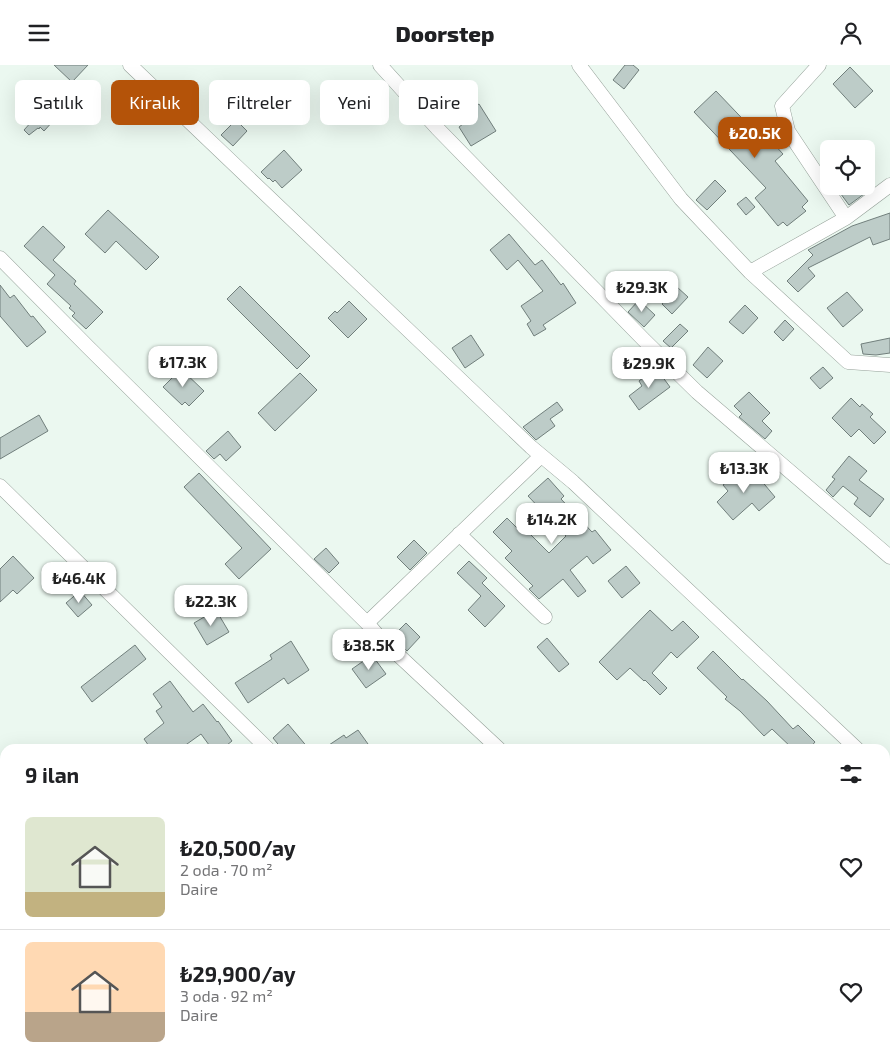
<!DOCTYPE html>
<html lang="tr">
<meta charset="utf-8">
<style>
:root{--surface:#fff;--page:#f2f2f2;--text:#202124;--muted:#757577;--line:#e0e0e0;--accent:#b45309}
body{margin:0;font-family:"Exo 2",sans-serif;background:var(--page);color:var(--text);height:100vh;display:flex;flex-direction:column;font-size:19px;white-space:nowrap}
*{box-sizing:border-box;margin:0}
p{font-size:16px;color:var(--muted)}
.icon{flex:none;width:28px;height:28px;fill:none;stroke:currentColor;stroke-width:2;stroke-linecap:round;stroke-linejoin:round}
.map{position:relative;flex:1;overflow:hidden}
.drawer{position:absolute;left:0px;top:679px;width:890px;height:321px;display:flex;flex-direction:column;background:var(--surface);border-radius:15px 15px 0 0;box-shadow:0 5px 20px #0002}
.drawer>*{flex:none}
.hud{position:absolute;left:15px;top:15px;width:500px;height:45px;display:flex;gap:10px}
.buttons{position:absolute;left:820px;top:75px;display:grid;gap:10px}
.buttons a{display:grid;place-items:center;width:55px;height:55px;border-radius:8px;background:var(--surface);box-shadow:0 5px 20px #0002;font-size:25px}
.price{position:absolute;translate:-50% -42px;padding:0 11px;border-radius:10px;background:#fff;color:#222;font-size:16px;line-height:32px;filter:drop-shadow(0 1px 2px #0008)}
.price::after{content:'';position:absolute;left:50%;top:30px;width:15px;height:11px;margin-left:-8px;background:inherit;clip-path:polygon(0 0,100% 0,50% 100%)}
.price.selected{background:var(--accent);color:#fff}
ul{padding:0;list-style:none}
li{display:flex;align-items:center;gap:15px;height:125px;padding:0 25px}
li+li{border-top:1px solid var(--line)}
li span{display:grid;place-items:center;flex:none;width:140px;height:100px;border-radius:8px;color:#555}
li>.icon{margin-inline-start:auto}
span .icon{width:60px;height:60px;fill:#fffc;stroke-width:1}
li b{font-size:21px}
h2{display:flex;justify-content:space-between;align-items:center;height:60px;padding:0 25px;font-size:21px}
.chip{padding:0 18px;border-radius:8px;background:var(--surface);box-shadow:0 5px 20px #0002;font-size:18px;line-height:45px}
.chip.selected{background:var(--accent);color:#fff}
header{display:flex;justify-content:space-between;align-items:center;height:65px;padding:0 25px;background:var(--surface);font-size:22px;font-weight:800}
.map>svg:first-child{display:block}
.building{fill:#bdccc8;stroke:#717f7c}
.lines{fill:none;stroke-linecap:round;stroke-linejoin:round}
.minor-casing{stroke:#95a199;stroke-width:15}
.minor{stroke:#fff;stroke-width:14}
</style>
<header><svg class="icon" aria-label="menu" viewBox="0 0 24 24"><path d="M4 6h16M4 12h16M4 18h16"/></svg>Doorstep<svg class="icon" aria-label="person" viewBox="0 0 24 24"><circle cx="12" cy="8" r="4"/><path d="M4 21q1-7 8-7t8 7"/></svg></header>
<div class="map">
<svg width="890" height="999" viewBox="0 0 890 999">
<rect width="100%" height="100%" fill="#ebf8f0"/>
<path class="building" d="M54,0H88L72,17Z
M625,0H633L639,5L624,24L613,15Z
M850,2L873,26L855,43L833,19Z
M716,26L758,70L762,66L783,89L775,96L808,136L802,142L806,146L787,161L783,157L778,161L755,133L766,123L694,47Z
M52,34L58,39L50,51L54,55L44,66L40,62L39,64L38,63L29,70L24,65Z
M479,39L496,66L471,81L459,62L463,59L458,52Z
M236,55L247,66L233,81L221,70Z
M284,85L302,105L282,123L275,115L273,117L269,113L268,114L261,107Z
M715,115L726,126L707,145L696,135Z
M835,121H858L864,129L849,140Z
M746,132L755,142L746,150L737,139Z
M108,145L159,192L146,205L116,176L105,188L85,169Z
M890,148V174L873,180L870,172L808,203L815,211L798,227L787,216L813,190L808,185L852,161Z
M43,161L65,182L53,195L76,216L74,219L103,247L86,264L72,251L75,248L69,243L71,241L47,219L55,210L24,181Z
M509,169L535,200L542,195L561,220L563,218L576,238L543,260L546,264L534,271L527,259L531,256L521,241L543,226L518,195L507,205L490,185Z
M0,220L10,233L14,230L31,252L33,251L46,267L27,282L0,251Z
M240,221L310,291L297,304L227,234Z
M677,222L688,232L672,249L662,239Z
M847,227L863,245L843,262L827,243Z
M639,235L655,250L644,262L628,247Z
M349,236L367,254L348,273L328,253L335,246L337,248Z
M745,240L758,253L743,269L729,257Z
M785,255L794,264L783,276L774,267Z
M680,259L688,266L671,283L663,276Z
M471,270L484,290L465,303L452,283Z
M890,273V288L876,290L863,289L861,279Z
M708,282L723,296L707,313L693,300Z
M823,302L833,313L820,324L810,313Z
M656,303L670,322L639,345L629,331L642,321L639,316Z
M181,304L204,326L189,341L185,337L182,340L163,322Z
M300,308L317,325L275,366L258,348Z
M749,327L770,348L762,356L772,366L765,374L739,352L742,349L734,341Z
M851,333L860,342L862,339L873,349L870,352L886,367L874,379L859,364L851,372L832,353Z
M557,337L563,345L550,354L555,361L536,375L523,362Z
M39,350L48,366L0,394V373Z
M228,366L241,382L226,396L220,389L214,394L206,386Z
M849,391L867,406L859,415L884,434L870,452L854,439L858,433L843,421L833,432L826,425L835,414L832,412Z
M743,403L756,418L760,414L775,432L759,446L752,438L733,455L717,437L728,426L723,420Z
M199,408L271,484L239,514L225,499L242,483L184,422Z
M548,413L564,431L561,434L592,467L595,465L611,485L593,499L587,491L570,505L586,526L578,532L563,514L539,534L529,524L533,521L505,493L512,486L493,467L507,453L520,466L523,462L549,488L566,471L528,431Z
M414,475L427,488L410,505L397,492Z
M326,483L339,498L329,508L314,494Z
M13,491L34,513L17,529L13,525L0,537V504Z
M469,496L487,513L482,518L505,541L485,562L468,545L481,531L457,508Z
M626,501L640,518L622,533L608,516Z
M80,526L92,540L78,552L66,538Z
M216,545L229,567L207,580L194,558Z
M650,545L672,566L683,556L699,572L677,593L671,587L652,608L667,623L660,630L645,615L644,616L630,603L617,615L599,597Z
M406,558L420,572L407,586L392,572Z
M547,573L569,599L559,607L537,582Z
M291,576L309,605L288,619L284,613L248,638L235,618L272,594L270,590Z
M135,580L146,594L92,637L81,622Z
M713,586L742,615L743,614L767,636L793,664L798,660L815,677L809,684H793L772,664L764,671L740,646L725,634L727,632L697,603Z
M372,590L386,609L366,623L352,604Z
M170,616L193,647L203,639L217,657L218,656L232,676L222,684H212L201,669L180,684H151L144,674L164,658L156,646L162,642L153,629Z
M288,659L309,684H282L273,673Z
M358,665L368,679L361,684H323L344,670L346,673Z"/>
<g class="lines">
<g class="minor-casing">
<path id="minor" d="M130,0L531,382L573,417L857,684
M380,0L437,63L644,275L697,327L890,492
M579,0L681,134L750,207L848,297L890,300
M819,0L782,41L788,66L846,153
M0,193L88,282L367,558L380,573L499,684
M750,207L846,153L890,120
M0,421L268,684
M459,469L545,552
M367,558L541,391
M885,712L890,718
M574,995L579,999
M445,999L451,995"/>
</g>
<use href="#minor" class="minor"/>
</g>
</svg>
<div class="buttons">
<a><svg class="icon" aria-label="locate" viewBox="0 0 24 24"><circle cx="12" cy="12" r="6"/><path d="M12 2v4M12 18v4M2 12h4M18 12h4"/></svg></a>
</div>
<b class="price selected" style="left:755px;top:94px">₺20.5K</b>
<b class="price" style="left:642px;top:248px">₺29.3K</b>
<b class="price" style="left:183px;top:323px">₺17.3K</b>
<b class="price" style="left:649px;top:324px">₺29.9K</b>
<b class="price" style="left:744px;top:429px">₺13.3K</b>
<b class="price" style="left:552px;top:480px">₺14.2K</b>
<b class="price" style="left:79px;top:539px">₺46.4K</b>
<b class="price" style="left:211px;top:562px">₺22.3K</b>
<b class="price" style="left:369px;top:606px">₺38.5K</b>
<div class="hud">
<a class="chip">Satılık</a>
<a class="chip selected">Kiralık</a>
<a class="chip">Filtreler</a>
<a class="chip">Yeni</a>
<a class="chip">Daire</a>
</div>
<section class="drawer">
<h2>9 ilan<svg class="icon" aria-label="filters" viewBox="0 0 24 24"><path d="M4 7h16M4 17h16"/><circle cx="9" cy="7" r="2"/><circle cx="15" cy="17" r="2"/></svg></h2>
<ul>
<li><span style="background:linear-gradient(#dfe7d0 75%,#c2b280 0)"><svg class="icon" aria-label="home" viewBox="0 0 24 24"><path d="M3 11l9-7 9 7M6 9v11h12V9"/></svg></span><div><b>₺20,500/ay</b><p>2 oda · 70 m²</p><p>Daire</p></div><svg class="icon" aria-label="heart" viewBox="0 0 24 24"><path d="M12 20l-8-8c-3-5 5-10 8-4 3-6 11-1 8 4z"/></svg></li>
<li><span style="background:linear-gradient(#ffd9b3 70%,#b9a48a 0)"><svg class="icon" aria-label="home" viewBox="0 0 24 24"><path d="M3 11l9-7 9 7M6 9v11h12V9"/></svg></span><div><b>₺29,900/ay</b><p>3 oda · 92 m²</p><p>Daire</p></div><svg class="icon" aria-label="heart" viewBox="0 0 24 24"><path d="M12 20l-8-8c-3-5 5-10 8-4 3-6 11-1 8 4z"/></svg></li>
</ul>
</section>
</div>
